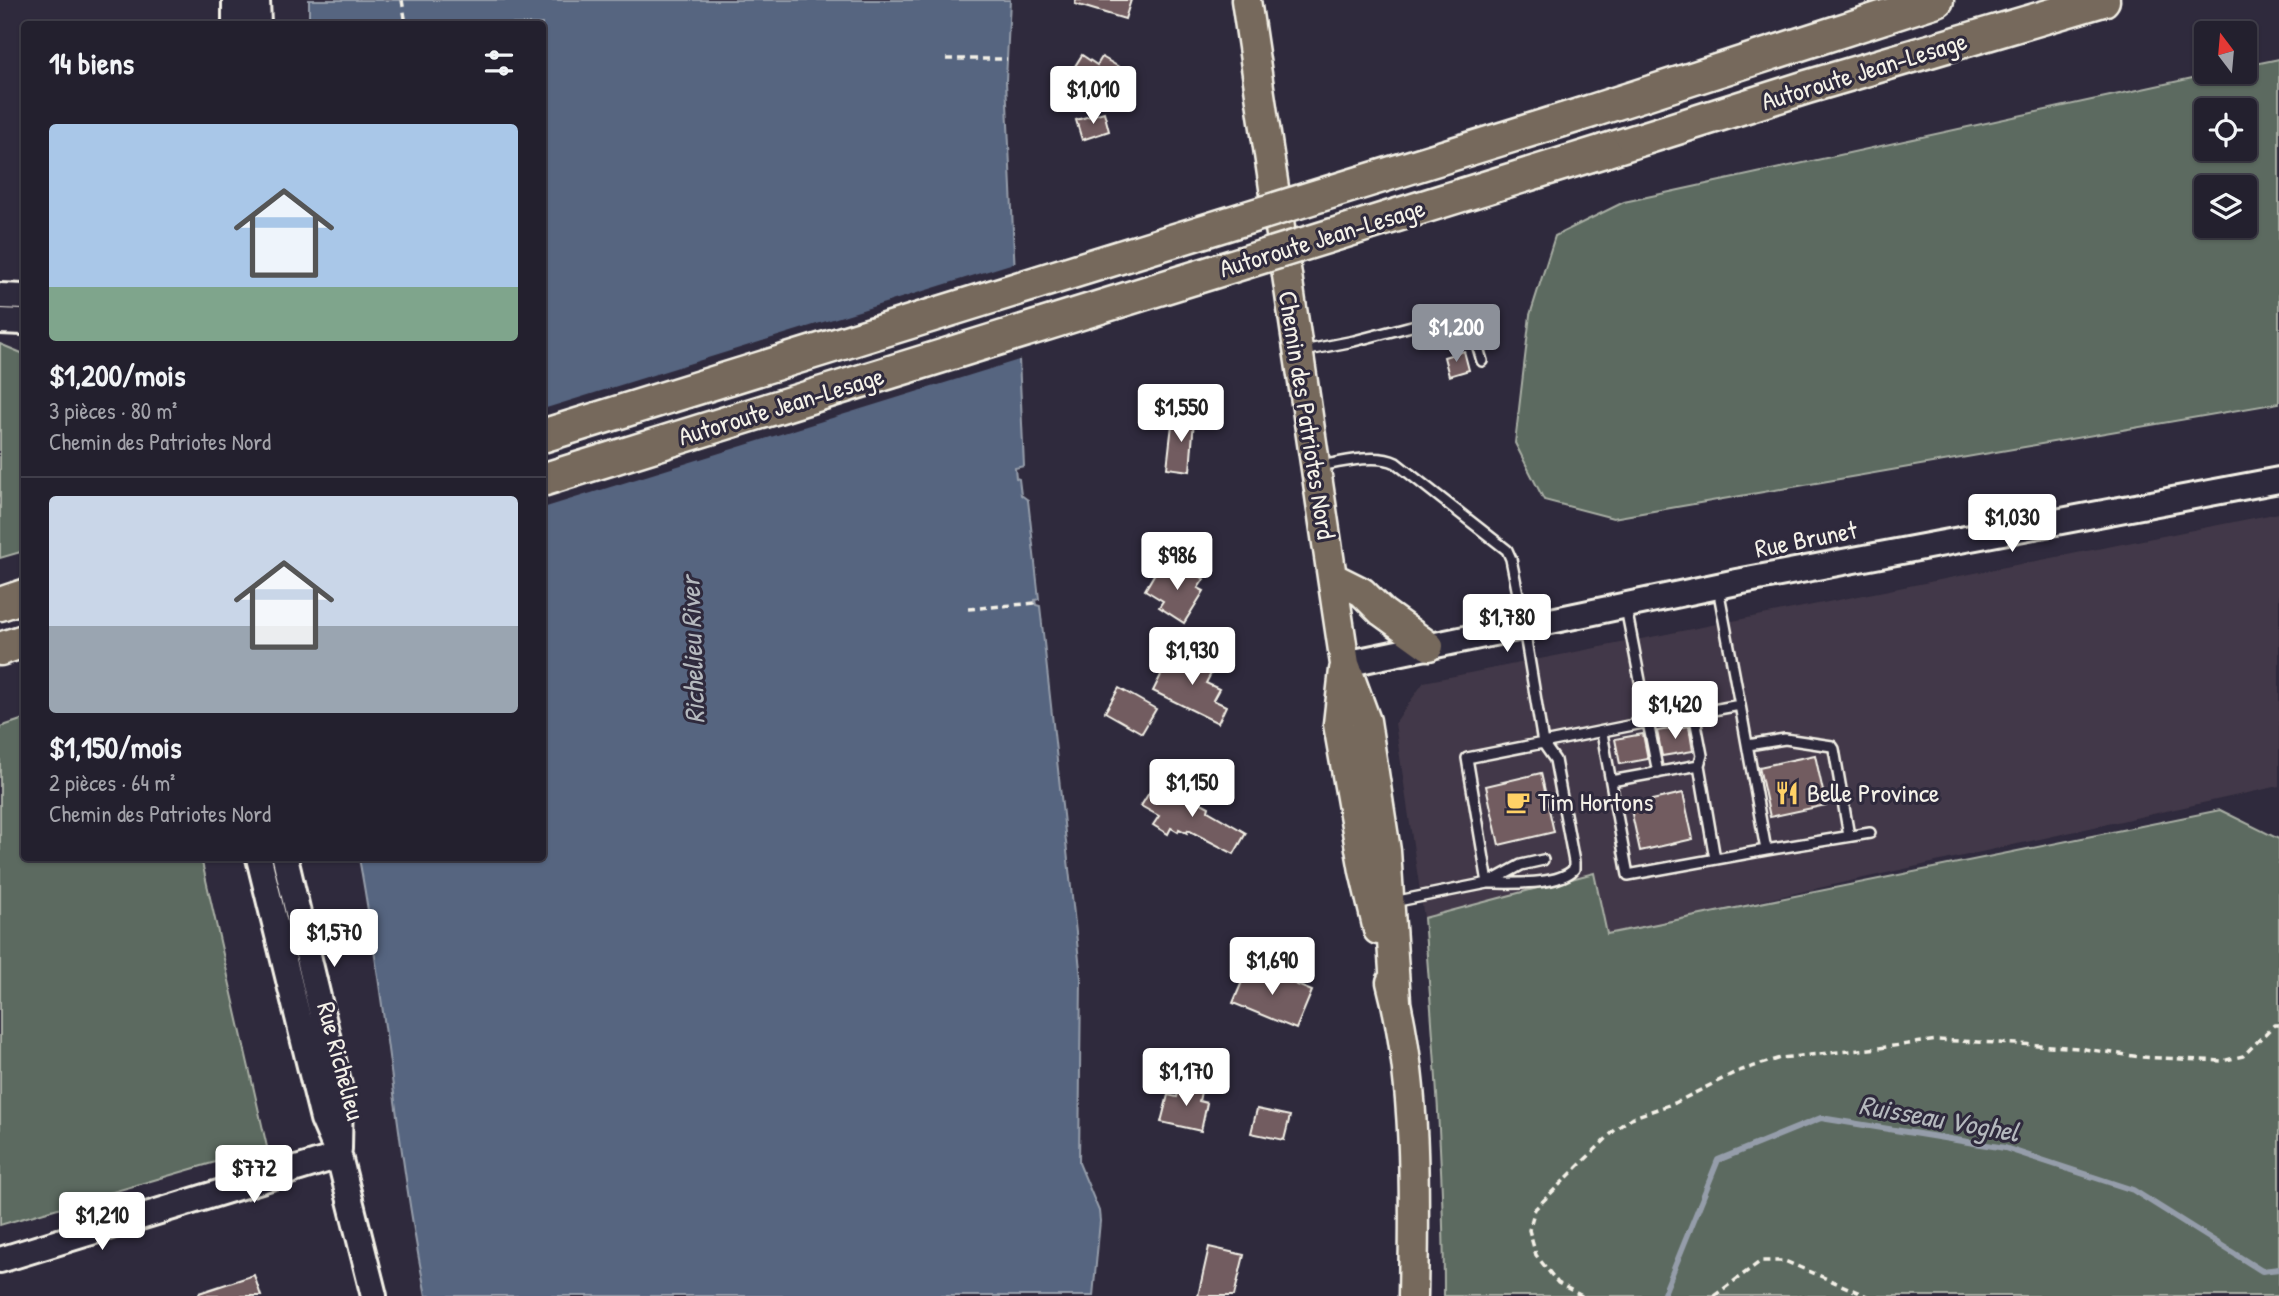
<!DOCTYPE html>
<html lang="fr">
<meta charset="utf-8">
<style>
:root{--surface:#23202e;--page:#2f2d3a;--text:#f1f3f6;--muted:#a3a3aa;--line:#403e4a;--accent:#8c9099}
body{margin:0;font-family:"Patrick Hand",sans-serif;background:var(--page);color:var(--text);height:100vh;display:flex;flex-direction:column;font-size:26px;white-space:nowrap}
*{box-sizing:border-box;margin:0}
p{font-size:23px;color:var(--muted)}
.icon{flex:none;width:38px;height:38px;fill:none;stroke:currentColor;stroke-width:2;stroke-linecap:round;stroke-linejoin:round}
.map{position:relative;flex:1;overflow:hidden}
.side{position:absolute;left:21px;top:21px;width:525px;height:840px;display:flex;flex-direction:column;background:var(--surface);border-radius:7px;box-shadow:0 2px 5px #0004,0 0 0 2px var(--line)}
.side>*{flex:none}
.needle{width:46px;rotate:344deg}
.tools{position:absolute;left:2194px;top:21px;display:grid;gap:14px}
.tools a{display:grid;place-items:center;width:63px;height:63px;border-radius:7px;background:var(--surface);box-shadow:0 2px 5px #0004,0 0 0 2px var(--line);font-size:35px}
.price{position:absolute;translate:-50% -60px;padding:0 16px;border-radius:7px;background:#fff;color:#222;font-size:23px;line-height:46px;filter:drop-shadow(0 2px 4px #0008)}
.price::after{content:'';position:absolute;left:50%;top:42px;width:21px;height:16px;margin-left:-10px;background:inherit;clip-path:polygon(0 0,100% 0,50% 100%)}
.price.selected{background:var(--accent);color:#fff}
ul{padding:0;list-style:none}
li{display:grid;align-content:center;gap:14px;height:371px;padding:0 28px}
li+li{border-top:2px solid var(--line)}
li span{display:grid;place-items:center;height:217px;border-radius:7px;color:#555}
li>.icon{margin-inline-start:auto}
span .icon{width:126px;height:126px;fill:#fffc;stroke-width:1}
li b{font-size:30px}
h2{display:flex;justify-content:space-between;align-items:center;height:84px;padding:0 28px;font-size:30px}
.map>svg:first-child{display:block}
.built{fill:#433948}
.green{fill:#5c6a60;stroke:#a8aea4;stroke-width:2;fill-rule:evenodd}
.water{fill:#566580;stroke:#959daa;stroke-width:2}
.pier{fill:#2f2a3d}
.lines{fill:none;stroke-linecap:round;stroke-linejoin:round}
.stream{stroke:#959daa;stroke-width:6}
.building{fill:#725c60;stroke:#f4f1e8;stroke-width:2}
.lane-casing{stroke:#f4f1e8;stroke-width:14}
.secondary-casing{stroke:#f4f1e8;stroke-width:30}
.primary-casing{stroke:#f4f1e8;stroke-width:33}
.highway-casing{stroke:#f4f1e8;stroke-width:37}
.path{stroke:#f4f1e8;stroke-width:3.5;stroke-dasharray:7 5;stroke-linecap:butt}
.lane{stroke:#2f2a3d;stroke-width:9}
.secondary{stroke:#2f2a3d;stroke-width:24}
.primary{stroke:#76695c;stroke-width:28}
.highway{stroke:#76695c;stroke-width:32}
.highway-bridge-casing{stroke:#f4f1e8;stroke-width:37;stroke-linecap:butt}
.highway-bridge{stroke:#76695c;stroke-width:32}
.labels{text-anchor:middle;stroke-width:6;stroke-linejoin:round;paint-order:stroke}
.street-label{font-size:26px;fill:#f4f1e8;stroke:#2f2a3d}
.poi-label{font-size:26px;fill:#f4f1e8;stroke:#2f2a3d;text-anchor:start}
.water-label{font-size:28px;font-style:italic;fill:#b5b9be;stroke:#2f2a3d}
</style>
<div class="map">
<svg width="2279" height="1296" viewBox="0 0 2279 1296">
<rect width="100%" height="100%" fill="#2f2a3d"/>
<filter id="ink" filterUnits="userSpaceOnUse"><feTurbulence type="fractalNoise" baseFrequency=".0143" numOctaves="2"/><feDisplacementMap in="SourceGraphic" scale="14" xChannelSelector="R" yChannelSelector="G"/><feConvolveMatrix kernelMatrix="1 2 1 2 8 2 1 2 1" color-interpolation-filters="sRGB"/></filter>
<g filter="url(#ink)">
<path class="built" d="M2279,513V786L1607,935L1594,873L1424,918L1395,723L1424,682Z"/>
<path class="green" d="M2279,59V403L1613,518L1544,500L1515,443L1530,315L1555,236L1624,202L2220,72H2245V66ZM2245,110V149H2207V110ZM2207,187H2245V226H2207Z
M0,344L24,354V551L0,558Z
M24,719V858H201L267,1147L0,1225V727Z
M2220,810L2279,839V1296H1444C1444,1170 1434,1044 1424,918L1594,873L1607,934Z"/>
<path class="water" d="M309,0H1010L1006,81L1024,466L1015,468L1016,478L1019,479L1021,495L1028,500L1039,599L1035,600L1036,605L1040,606L1081,978L1079,1163L1099,1211L1100,1221L1093,1296H426C397,1151 386,1003 359,858H542V24H309Z"/>
<path class="pier" d="M1017,262L1022,359L543,508V409Z"/>
<g class="lines">
<path class="stream" d="M1663,1296L1718,1160L1821,1118L2005,1148L2133,1190L2262,1271L2279,1269"/>
</g>
<path class="building" d="M1076,0H1131L1125,19L1075,4Z
M1082,55L1097,65L1102,57L1119,67L1099,99L1067,79Z
M1104,112L1109,131L1082,140L1076,120Z
M1464,351L1469,370L1449,376L1444,357Z
M1173,416L1194,419L1190,471L1167,468Z
M1184,566L1204,579L1198,588L1204,591L1184,623L1159,607L1163,601L1145,590L1158,568L1176,579Z
M1192,652L1216,664L1206,683L1219,689L1213,700L1226,706L1218,723L1153,691L1167,663L1182,671Z
M1119,688L1156,709L1142,733L1105,712Z
M1689,726L1693,751L1662,756L1657,731Z
M1643,734L1648,759L1620,764L1615,739Z
M1815,755L1826,805L1770,817L1759,767Z
M1541,773L1554,832L1499,845L1486,786Z
M1170,786L1209,807L1208,811L1246,833L1234,854L1188,830L1187,833L1179,829L1178,832L1171,828L1168,834L1153,825L1159,816L1141,806L1152,788L1165,795Z
M1683,793L1693,839L1640,851L1630,805Z
M1249,965L1312,991L1296,1029L1233,1003Z
M1181,1082L1202,1087L1199,1101L1207,1103L1201,1131L1161,1122L1168,1095L1177,1097Z
M1257,1109L1290,1116L1284,1140L1251,1133Z
M1209,1247L1244,1255L1234,1296H1198Z
M254,1275L261,1296H200L199,1293Z"/>
<g class="lines">
<g class="lane-casing">
<path id="lane" d="M1303,351L1354,341L1450,316C1473,319 1476,342 1482,361
M1321,466C1341,462 1377,453 1396,463L1507,550L1511,559L1520,604L1543,743L1467,758L1488,883L1393,902
M1694,713L1702,755L1699,765
M1602,733L1628,875L1766,850L1740,705
M1748,745L1785,739L1832,746L1834,749L1849,836
M1658,773L1648,722L1740,705L1718,588
M1611,781L1699,765L1715,859
M1766,850L1870,833
M1490,882L1521,865L1543,860
M1488,883C1509,883 1559,886 1574,869V862L1555,760L1543,743L1648,722L1626,608"/>
</g>
<g class="secondary-casing">
<path id="secondary" d="M235,0V24
M257,0L258,24
M0,296L24,297
M0,321L24,322
M1345,664L1737,582L2279,480
M259,858L323,1119L339,1156L374,1296
M285,858L340,1090L339,1149
M0,1260L339,1156"/>
</g>
<g class="primary-casing">
<path id="primary" d="M1246,0L1345,664L1366,721L1386,851L1396,1001
M1332,577L1362,592L1382,612L1429,646
M1344,670L1338,724L1364,871L1378,930
M1391,982C1417,1081 1415,1195 1413,1296"/>
</g>
<g class="highway-casing">
<path id="highway" d="M1592,111L1937,0
M1604,151L1807,87L2103,0
M0,604L24,596
M0,649L24,641"/>
</g>
<path class="path" d="M402,0L406,24
M946,59H1007
M1455,354L1462,344
M968,609L1036,603
M1582,1296L1558,1283L1536,1255L1529,1230L1535,1209L1615,1130L1631,1118L1675,1103L1736,1072L1780,1058L1879,1048L1937,1040L2038,1045L2078,1048L2140,1057L2222,1061L2243,1056L2274,1025H2279
M1714,1296L1761,1261H1785L1867,1296"/>
<use href="#lane" class="lane"/>
<use href="#secondary" class="secondary"/>
<use href="#primary" class="primary"/>
<use href="#highway" class="highway"/>
<g class="highway-bridge-casing">
<path id="highway-bridge" d="M542,436L1592,111
M542,480L1604,151"/>
</g>
<use href="#highway-bridge" class="highway-bridge"/>
</g>
</g>
<defs>
<g id="restaurant-bare" transform="scale(1.89)"><path d="M-5-6h1v4h1v-4h1v4h1v-4h1v5L-1.5 .5V6h-2V.5L-5-1ZM5-6V6H3V1.5H1.5Q1.5-4 5-6Z" fill="#ffd166" stroke="#2f2a3d" stroke-width="2.5" paint-order="stroke"/></g>
<g id="cafe-bare" transform="scale(1.89)"><path d="M-5.5-4.5H6V0H3Q3 3.5 0 3.5H-2.5Q-5.5 3.5-5.5 0ZM3-3.2v2h1.7v-2ZM-6 4.5H4V6H-6Z" fill="#ffd166" stroke="#2f2a3d" stroke-width="2.5" paint-order="stroke"/></g>
</defs>
<g fill-rule="evenodd">
<use href="#restaurant-bare" x="1787" y="793"/>
<use href="#cafe-bare" x="1518" y="802"/>
</g>
<g class="labels">
<g class="street-label">
<text transform="translate(1864 71) rotate(-17)" y="9">Autoroute Jean-Lesage</text>
<text transform="translate(1322 238) rotate(-17)" y="9">Autoroute Jean-Lesage</text>
<text transform="translate(781 406) rotate(-17)" y="9">Autoroute Jean-Lesage</text>
<text transform="translate(1307 415) rotate(81)" y="9">Chemin des Patriotes Nord</text>
<text transform="translate(1806 539) rotate(-11)" y="9">Rue Brunet</text>
<text transform="translate(341 1061) rotate(75)" y="9">Rue Richelieu</text>
</g>
<g class="poi-label">
<text x="1807" y="802">Belle Province</text>
<text x="1538" y="811">Tim Hortons</text>
</g>
<g class="water-label">
<text transform="translate(692 650) rotate(-92)" y="10">Richelieu River</text>
<text transform="translate(1939 1118) rotate(10)" y="10">Ruisseau Voghel</text>
</g>
</g>
</svg>
<div class="tools">
<a><svg class="needle" viewBox="-14 -14 28 28"><path d="M0-13l5 13h-10z" fill="#e53935"/><path d="M0 13l5-13h-10z" fill="#a3a3aa"/></svg></a>
<a><svg class="icon" aria-label="locate" viewBox="0 0 24 24"><circle cx="12" cy="12" r="6"/><path d="M12 2v4M12 18v4M2 12h4M18 12h4"/></svg></a>
<a><svg class="icon" aria-label="layers" viewBox="0 0 24 24"><path d="M12 4l9 5-9 5-9-5zM3 14l9 5 9-5"/></svg></a>
</div>
<b class="price" style="left:1093px;top:126px">$1,010</b>
<b class="price selected" style="left:1456px;top:364px">$1,200</b>
<b class="price" style="left:1181px;top:444px">$1,550</b>
<b class="price" style="left:2012px;top:554px">$1,030</b>
<b class="price" style="left:1177px;top:592px">$986</b>
<b class="price" style="left:1507px;top:654px">$1,780</b>
<b class="price" style="left:1192px;top:687px">$1,930</b>
<b class="price" style="left:1675px;top:741px">$1,420</b>
<b class="price" style="left:1192px;top:819px">$1,150</b>
<b class="price" style="left:334px;top:969px">$1,570</b>
<b class="price" style="left:1272px;top:997px">$1,690</b>
<b class="price" style="left:1186px;top:1108px">$1,170</b>
<b class="price" style="left:254px;top:1205px">$772</b>
<b class="price" style="left:102px;top:1252px">$1,210</b>
<section class="side">
<h2>14 biens<svg class="icon" aria-label="filters" viewBox="0 0 24 24"><path d="M4 7h16M4 17h16"/><circle cx="9" cy="7" r="2"/><circle cx="15" cy="17" r="2"/></svg></h2>
<ul>
<li><span style="background:linear-gradient(#a9c7e8 75%,#7fa58c 0)"><svg class="icon" aria-label="home" viewBox="0 0 24 24"><path d="M3 11l9-7 9 7M6 9v11h12V9"/></svg></span><div><b>$1,200/mois</b><p>3 pièces · 80 m²</p><p>Chemin des Patriotes Nord</p></div></li>
<li><span style="background:linear-gradient(#c9d6e8 60%,#9aa5b1 0)"><svg class="icon" aria-label="home" viewBox="0 0 24 24"><path d="M3 11l9-7 9 7M6 9v11h12V9"/></svg></span><div><b>$1,150/mois</b><p>2 pièces · 64 m²</p><p>Chemin des Patriotes Nord</p></div></li>
</ul>
</section>
</div>
